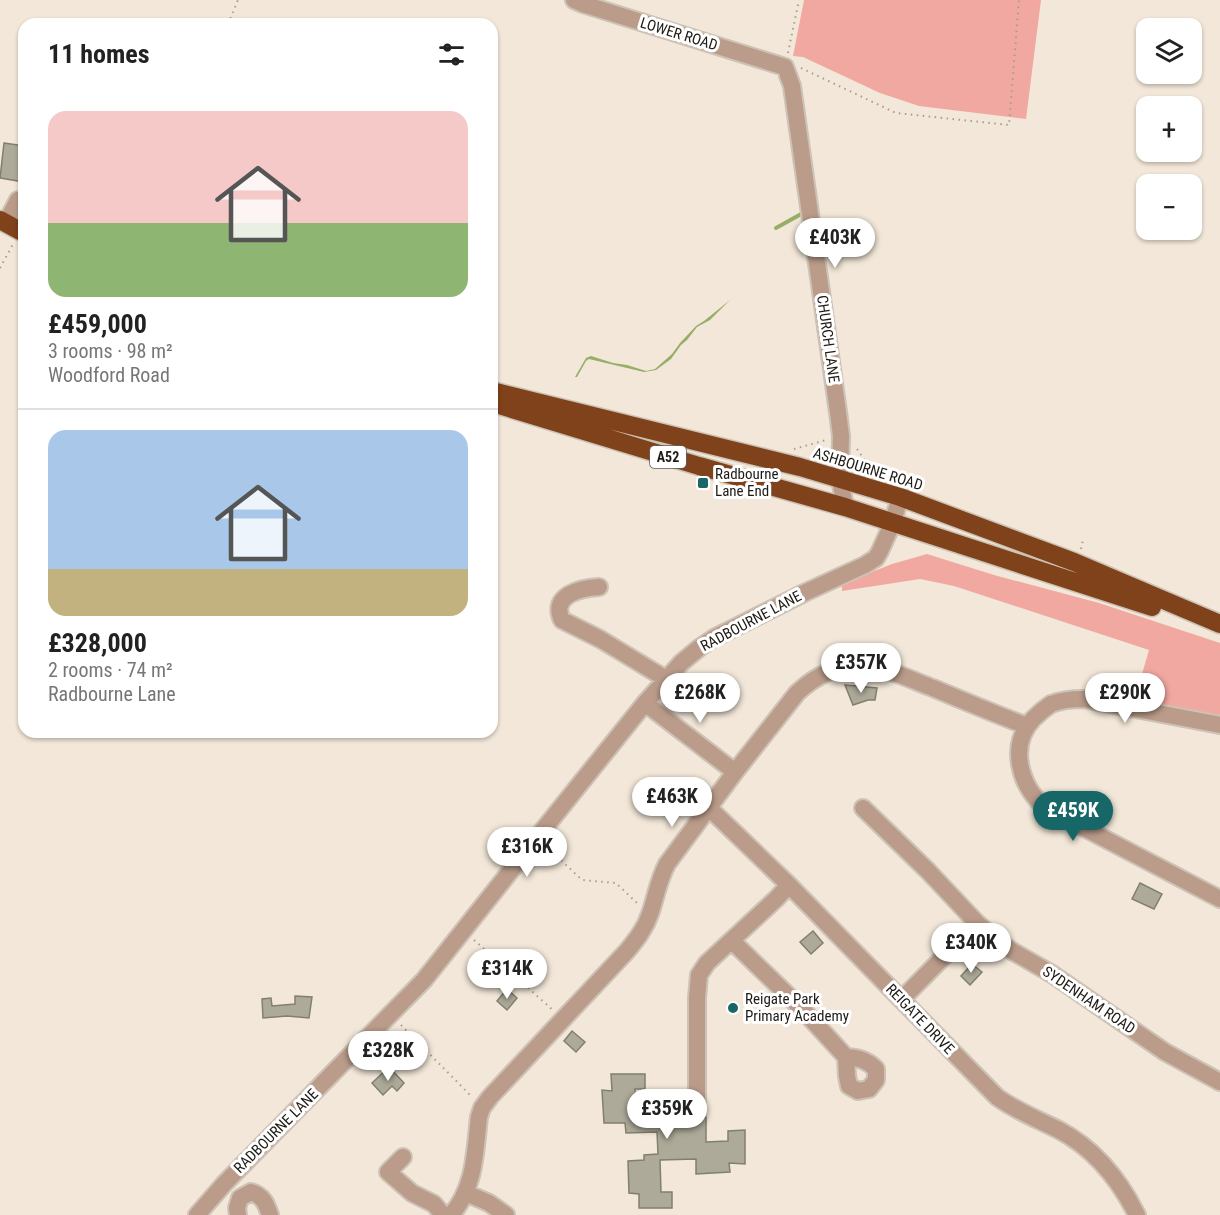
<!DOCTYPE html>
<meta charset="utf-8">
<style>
:root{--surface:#fff;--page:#f2f2f2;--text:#222;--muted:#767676;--line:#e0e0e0;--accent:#186768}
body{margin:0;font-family:"Roboto Condensed",sans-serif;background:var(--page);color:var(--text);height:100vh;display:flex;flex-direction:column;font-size:22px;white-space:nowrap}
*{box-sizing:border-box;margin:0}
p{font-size:20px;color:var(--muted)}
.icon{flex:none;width:33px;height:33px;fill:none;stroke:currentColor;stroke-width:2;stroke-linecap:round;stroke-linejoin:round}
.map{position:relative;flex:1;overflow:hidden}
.sheet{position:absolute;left:18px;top:18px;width:480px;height:720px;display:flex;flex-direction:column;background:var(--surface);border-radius:18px;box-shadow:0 2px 4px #0004}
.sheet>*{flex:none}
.buttons{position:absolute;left:1136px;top:18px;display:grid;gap:12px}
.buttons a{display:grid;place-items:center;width:66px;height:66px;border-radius:12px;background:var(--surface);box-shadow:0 2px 4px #0004;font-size:30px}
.price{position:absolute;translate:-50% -51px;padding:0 14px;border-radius:21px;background:#fff;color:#222;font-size:20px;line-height:39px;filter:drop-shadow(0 2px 3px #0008)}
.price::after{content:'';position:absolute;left:50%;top:36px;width:18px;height:14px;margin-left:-9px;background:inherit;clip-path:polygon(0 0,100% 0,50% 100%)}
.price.active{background:var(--accent);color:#fff}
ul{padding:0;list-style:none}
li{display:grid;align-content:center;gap:12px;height:318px;padding:0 30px}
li+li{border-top:2px solid var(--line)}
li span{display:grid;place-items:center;height:186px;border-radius:18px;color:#555}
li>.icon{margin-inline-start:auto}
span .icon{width:108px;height:108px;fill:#fffc;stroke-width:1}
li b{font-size:26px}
h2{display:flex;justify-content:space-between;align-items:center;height:72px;padding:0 30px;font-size:26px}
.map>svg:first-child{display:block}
.green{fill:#f1a8a0}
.water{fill:#97ae67}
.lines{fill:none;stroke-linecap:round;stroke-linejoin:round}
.stream{stroke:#97ae67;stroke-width:4}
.building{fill:#adaa99;stroke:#817f6f;stroke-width:1.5}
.minor-casing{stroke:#ccc2b5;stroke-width:20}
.highway-casing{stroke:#ccc2b5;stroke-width:21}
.path{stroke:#a69d92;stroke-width:2;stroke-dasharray:1.5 4.5;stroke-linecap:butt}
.minor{stroke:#bb9c8a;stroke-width:16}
.highway{stroke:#7f421a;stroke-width:18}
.poi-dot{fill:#186768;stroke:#fff;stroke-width:2}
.labels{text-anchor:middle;stroke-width:6;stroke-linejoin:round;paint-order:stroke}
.shield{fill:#fff;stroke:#625f5b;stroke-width:1.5}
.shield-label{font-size:14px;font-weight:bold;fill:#1e1a15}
.street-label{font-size:15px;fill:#1e1a15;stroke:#fff}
.poi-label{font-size:15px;fill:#1e1a15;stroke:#fff;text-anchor:start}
</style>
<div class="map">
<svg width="1220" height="1215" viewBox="0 0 1220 1215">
<rect width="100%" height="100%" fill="#f2e7d8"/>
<path class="green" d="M804,0H1041L1026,119L919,106L880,93L803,57L793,56Z
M927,554L994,575L1099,603L1220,643V719L1134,702L1149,650L954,586L920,579L842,591V584L892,564Z"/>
<path class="water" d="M730,300L710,320L697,327L687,340L681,345L671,359L656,370L644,372L589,359L586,361L577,377H575L586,358L591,356L613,363L627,365L646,371L655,369L672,354L680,343L696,326L704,321Z"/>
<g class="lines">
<path class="stream" d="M776,228L803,213"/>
</g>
<path class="building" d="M4,143L24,146V182L0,178Z
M845,685L877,688L875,700H868L853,705Z
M1140,883L1162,894L1154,909L1132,899Z
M813,931L823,943L811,954L800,942Z
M972,964L982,972L970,985L961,976Z
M507,989L517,998L507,1010L497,1001Z
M295,996L312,997L309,1018L287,1016L263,1018L262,999L271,998L272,1006L295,1004Z
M572,1031L585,1042L576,1052L564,1041Z
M389,1067L404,1083L397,1091L392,1086L383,1095L372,1083Z
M611,1074H645V1089H635V1110L689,1109L692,1111L698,1112L704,1110L703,1117H706V1142L728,1141V1131L745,1130V1164L729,1163L730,1172L696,1174V1159L660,1160L661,1192H672V1208H639V1194L629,1193L628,1161L644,1160V1155L658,1154L657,1132L626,1133L625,1123H604L602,1090L612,1091Z"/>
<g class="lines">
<g class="minor-casing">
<path id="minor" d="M574,0L583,4L785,67L792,86L838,412L841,436L840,479L845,507
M6,223L18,200
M599,587C581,588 550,595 562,620L600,639L666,679
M645,703L735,772
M1220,725L1084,699C1073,699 1061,700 1051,704C1045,708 1038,714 1033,719C1008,746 1020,785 1044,807L1220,899
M709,808L789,885L997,1097C1016,1111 1037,1119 1059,1130C1095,1149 1119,1179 1137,1215
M863,808L928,871L977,923L994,938L1012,951L1052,974L1165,1052L1220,1082
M732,941L801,1008L846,1057L847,1076L849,1086L858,1091L869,1089L876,1080V1069C867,1060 859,1058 846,1057
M902,999L977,923
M697,1102V998L699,975L707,963L776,899L789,885
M403,1157L388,1172L412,1193L434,1204L443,1215
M466,1193L489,1203L506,1215
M197,1215L224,1184L424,980L547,825L645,703L681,663L699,648L714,638L804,593L865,565L876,558L880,551L893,522L900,497
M238,1215L237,1208L240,1198L251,1192C263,1196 266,1203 270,1215
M451,1215C475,1188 475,1152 479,1117L482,1108L490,1097L627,951C636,940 645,929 650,914C656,897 658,881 667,864L735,772L797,693C814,677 834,666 858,666C884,666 909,679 933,688C964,701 995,714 1027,726"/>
</g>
<g class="highway-casing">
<path id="highway" d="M0,220L24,233
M492,391L800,467L900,497L1074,562L1220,624
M499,405L699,466L845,507L1152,607"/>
</g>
<path class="path" d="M228,24L238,0
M788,53L799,0
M801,68L896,113L1009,125L1019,0
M0,268L13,244
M794,449L826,440
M857,449L872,471
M1081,549L1083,540
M548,848L582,880L616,883L638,904
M474,940L553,1010
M401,1025L471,1096"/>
<use href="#minor" class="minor"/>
<use href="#highway" class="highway"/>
</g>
<g class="poi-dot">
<rect x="697" y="477" width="12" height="12" rx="3"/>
<circle cx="733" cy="1008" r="6"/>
</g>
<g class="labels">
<rect class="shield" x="650" y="446" width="36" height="22" rx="4.5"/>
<g class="shield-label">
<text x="668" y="462">A52</text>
</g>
<g class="street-label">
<text transform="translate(679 34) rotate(17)" y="5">LOWER ROAD</text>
<text transform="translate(828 339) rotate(82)" y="5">CHURCH LANE</text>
<text transform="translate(868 469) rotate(17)" y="5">ASHBOURNE ROAD</text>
<text transform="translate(751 621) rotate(-28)" y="5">RADBOURNE LANE</text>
<text transform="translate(1089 1000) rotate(34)" y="5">SYDENHAM ROAD</text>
<text transform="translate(920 1019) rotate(46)" y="5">REIGATE DRIVE</text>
<text transform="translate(276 1131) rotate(-45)" y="5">RADBOURNE LANE</text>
</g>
<g class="poi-label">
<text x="715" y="479">Radbourne<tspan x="715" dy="17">Lane End</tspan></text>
<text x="745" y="1004">Reigate Park<tspan x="745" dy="17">Primary Academy</tspan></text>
</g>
</g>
</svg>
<div class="buttons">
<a><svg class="icon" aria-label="layers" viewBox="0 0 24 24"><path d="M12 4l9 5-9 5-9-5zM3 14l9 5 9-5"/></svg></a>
<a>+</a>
<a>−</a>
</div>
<b class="price" style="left:835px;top:269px">£403K</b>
<b class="price" style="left:861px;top:694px">£357K</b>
<b class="price" style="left:700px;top:724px">£268K</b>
<b class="price" style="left:1125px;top:724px">£290K</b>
<b class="price" style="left:672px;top:828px">£463K</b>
<b class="price active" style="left:1073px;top:842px">£459K</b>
<b class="price" style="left:527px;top:878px">£316K</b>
<b class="price" style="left:971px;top:974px">£340K</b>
<b class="price" style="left:507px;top:1000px">£314K</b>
<b class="price" style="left:388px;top:1082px">£328K</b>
<b class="price" style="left:667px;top:1140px">£359K</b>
<section class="sheet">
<h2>11 homes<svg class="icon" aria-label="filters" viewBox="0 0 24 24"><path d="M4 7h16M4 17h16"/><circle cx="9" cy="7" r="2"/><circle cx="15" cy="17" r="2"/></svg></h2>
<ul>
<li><span style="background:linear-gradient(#f6c9c9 60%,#8fb573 0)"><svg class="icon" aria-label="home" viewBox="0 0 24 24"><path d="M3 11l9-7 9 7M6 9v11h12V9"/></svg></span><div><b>£459,000</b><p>3 rooms · 98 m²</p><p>Woodford Road</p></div></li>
<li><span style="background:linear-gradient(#a9c7e8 75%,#c2b280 0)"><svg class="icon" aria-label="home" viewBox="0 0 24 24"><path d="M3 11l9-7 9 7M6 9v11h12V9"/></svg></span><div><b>£328,000</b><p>2 rooms · 74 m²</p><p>Radbourne Lane</p></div></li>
</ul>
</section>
</div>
